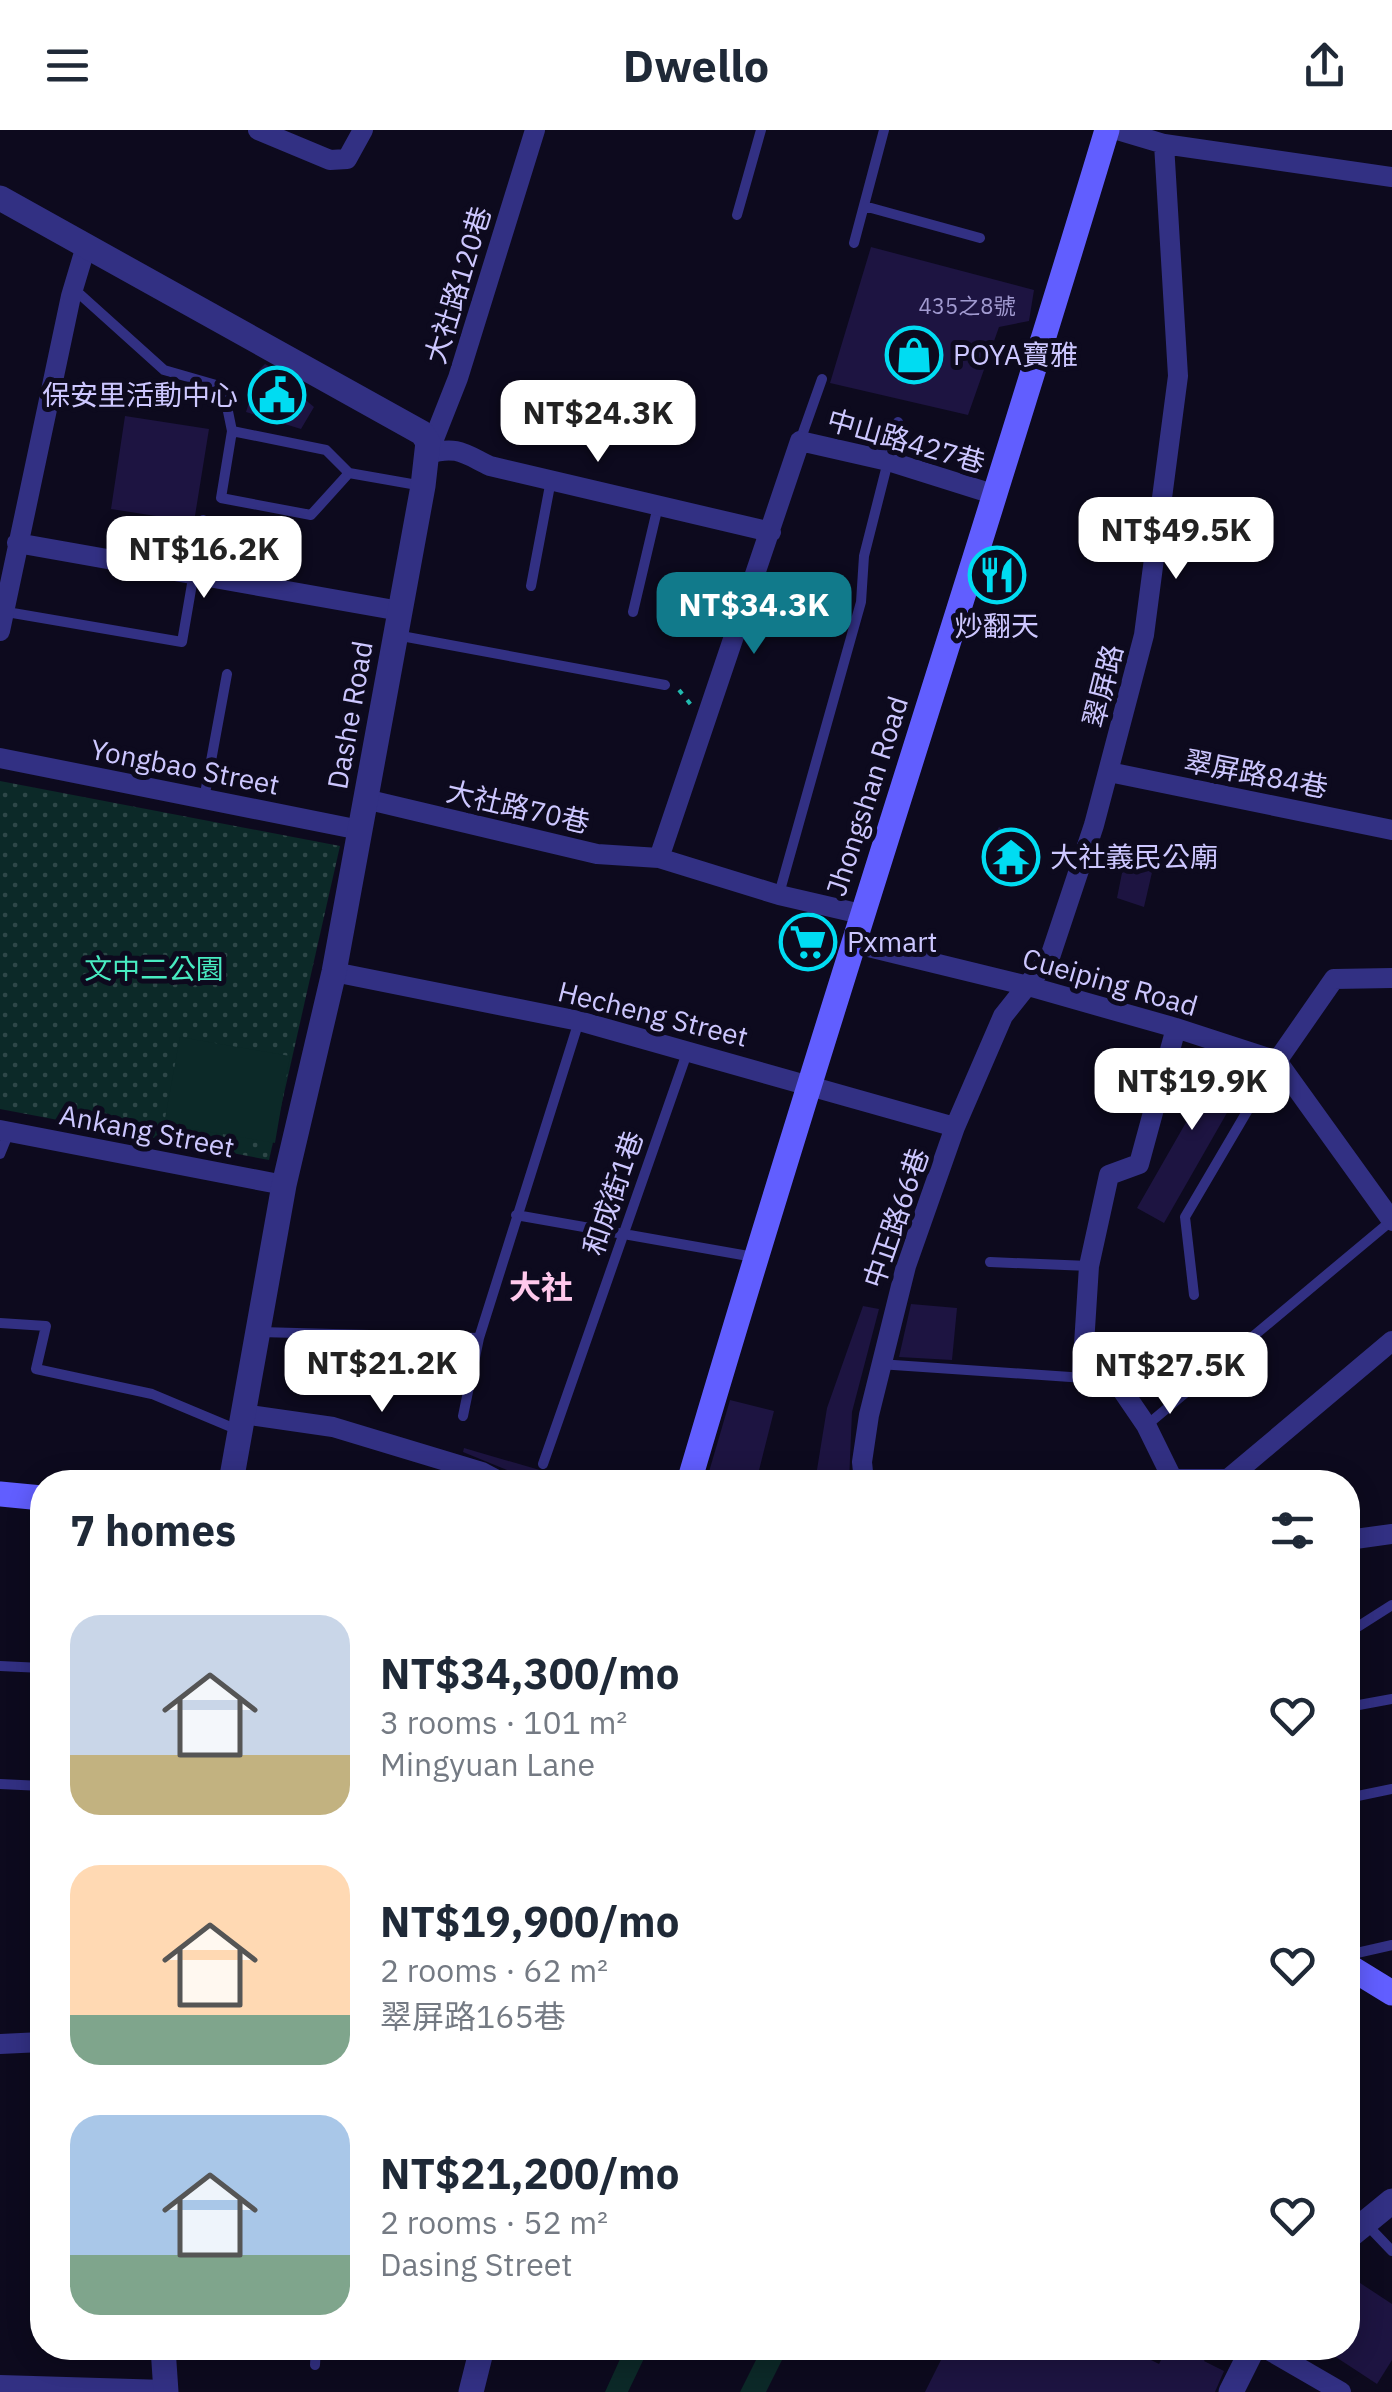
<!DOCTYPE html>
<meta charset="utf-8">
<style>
:root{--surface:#fff;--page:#f6f6f7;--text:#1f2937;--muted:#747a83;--accent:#117a8b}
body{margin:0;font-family:"IBM Plex Sans","Noto Sans TC",sans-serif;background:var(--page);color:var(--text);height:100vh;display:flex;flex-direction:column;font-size:38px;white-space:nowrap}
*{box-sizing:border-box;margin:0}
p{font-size:32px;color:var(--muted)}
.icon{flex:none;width:55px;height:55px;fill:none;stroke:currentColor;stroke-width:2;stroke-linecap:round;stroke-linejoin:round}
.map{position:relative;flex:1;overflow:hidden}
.details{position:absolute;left:30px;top:1340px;width:1330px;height:890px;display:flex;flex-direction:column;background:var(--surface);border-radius:40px;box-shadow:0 5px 25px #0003}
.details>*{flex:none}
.price{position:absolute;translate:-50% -85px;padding:0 22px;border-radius:20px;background:#fff;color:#222;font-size:32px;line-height:65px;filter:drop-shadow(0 2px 5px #0008)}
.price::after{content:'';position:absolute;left:50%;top:60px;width:30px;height:22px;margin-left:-15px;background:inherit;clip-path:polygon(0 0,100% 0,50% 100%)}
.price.selected{background:var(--accent);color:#fff}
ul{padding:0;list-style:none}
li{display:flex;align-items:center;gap:30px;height:250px;padding:0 40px}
li span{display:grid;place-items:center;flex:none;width:280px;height:200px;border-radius:30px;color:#555}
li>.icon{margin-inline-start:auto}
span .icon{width:120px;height:120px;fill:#fffc;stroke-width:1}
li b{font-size:42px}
h2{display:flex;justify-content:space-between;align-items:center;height:120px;padding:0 40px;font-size:42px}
header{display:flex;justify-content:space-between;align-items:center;height:130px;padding:0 40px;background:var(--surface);font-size:45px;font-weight:700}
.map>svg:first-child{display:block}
.park{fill:url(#park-dots)}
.garden{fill:#0c2928}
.building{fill:#1d1441}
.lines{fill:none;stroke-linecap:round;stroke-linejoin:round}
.path{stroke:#21baaf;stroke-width:4;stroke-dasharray:5 8;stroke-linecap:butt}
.service{stroke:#323083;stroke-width:10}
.minor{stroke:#323083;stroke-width:20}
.tertiary{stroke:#323083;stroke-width:25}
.secondary{stroke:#615eff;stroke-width:25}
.labels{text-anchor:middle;stroke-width:10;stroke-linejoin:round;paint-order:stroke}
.number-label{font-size:22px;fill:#a19ad0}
.street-label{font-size:28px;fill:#cdc7ff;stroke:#0d0a1e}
.poi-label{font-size:28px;fill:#cdc7ff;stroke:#0d0a1e;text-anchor:start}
.park-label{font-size:28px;fill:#48ebc1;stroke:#0d0a1e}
.quarter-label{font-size:32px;font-weight:bold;fill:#ffc9ec;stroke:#0d0a1e}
</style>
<header><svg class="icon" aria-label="menu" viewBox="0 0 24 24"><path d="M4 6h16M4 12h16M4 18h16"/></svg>Dwello<svg class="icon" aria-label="share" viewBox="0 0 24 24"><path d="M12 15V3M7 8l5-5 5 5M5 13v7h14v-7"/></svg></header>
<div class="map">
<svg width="1392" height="2262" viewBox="0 0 1392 2262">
<defs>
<pattern id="park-dots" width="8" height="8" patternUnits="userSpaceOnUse" patternTransform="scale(2.5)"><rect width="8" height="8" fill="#0c2928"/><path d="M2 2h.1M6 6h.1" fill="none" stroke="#2e4748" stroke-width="1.8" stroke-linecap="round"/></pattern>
</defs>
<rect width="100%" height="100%" fill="#0d0a1e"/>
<path class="park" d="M0,651L340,716L269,1030L0,979Z"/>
<path class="garden" d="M180,907L290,926L275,1013L164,994Z
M625,2218H649L628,2262H605Z
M762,2218H788L766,2262H740Z"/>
<path class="building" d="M871,117L1034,160L1029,191L999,197L968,285L830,253Z
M265,234L300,253L295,261L314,277L301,299L246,282L259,240Z
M125,286L209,299L194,392L111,379Z
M999,697L1026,714L1022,721L1038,731L1027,749L984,723Z
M1125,728L1153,738L1144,777L1117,768Z
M1192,921L1242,941L1228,981L1164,1093L1137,1078L1204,961L1180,951Z
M911,1174L957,1178L952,1230L899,1227Z
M863,1176L879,1179L852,1282L849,1352H815L827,1278Z
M730,1270L774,1281L756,1352H706Z
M464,1318L567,1348L566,1352H517L507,1340L463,1322Z
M1354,2149L1392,2174V2230L1377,2254L1322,2218H1348V2159Z
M947,2218H1127L1159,2234L1167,2218H1196L1208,2223L1204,2231L1224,2241L1215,2262H925Z"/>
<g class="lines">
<path class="path" d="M679,560L692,576"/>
<path class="service" d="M864,76L980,108
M737,85L761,0
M854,113L884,0
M74,159L164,240L223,257L232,301L221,368L311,385L349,343L423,356
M232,301L326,320L349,343
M800,311L822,249
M531,456L551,350
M1,481L182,512L203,390
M633,482L658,376
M396,505L665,555
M204,669L227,544
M779,764L861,472L864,426L898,292
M0,1024L9,1002
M516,1085L754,1127
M990,1132L1089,1136
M1194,1165L1185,1087L1276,932
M0,1193L46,1196L36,1239L152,1264L238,1300
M260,1202L479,1208
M879,1234L1085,1248
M463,1286L479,1208L579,891
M1147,1295L1391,1091
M543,1334L688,920
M1348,1503L1392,1475
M0,1536L42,1538
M1348,1577L1392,1569
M0,1654L42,1656
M1348,1668L1392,1659
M1348,1825L1392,1815
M1348,2075L1392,2121
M315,2235L316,2218"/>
<path class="minor" d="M258,0L330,30L347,29L363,0
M1117,0L1164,14L1392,47
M428,324C457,315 465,324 490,336L771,402
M428,324L458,248L535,0
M17,413L400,481
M0,501L71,166L86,116
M0,628L360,700
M1109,642L1392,700
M365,669L597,724L659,728L779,765L861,784
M659,728L800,311L888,331L996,365
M852,813L1028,856L1176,898L1277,931L1392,1091
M334,842L579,891L955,997
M1277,931L1334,849L1392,848
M0,1000L284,1055
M242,1284L333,1297L482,1342L501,1352
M864,1352L862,1332L869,1285L906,1136L955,997L1003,886L1050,827L1094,695L1144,505L1178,246L1164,14
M1149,1352L1172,1349H1228L1392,1211
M1174,1352L1146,1295L1116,1251L1082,1246L1089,1136L1109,1045L1139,1034L1176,898
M1348,1410L1392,1404
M0,1914L42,1912
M1265,2218L1341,2262
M0,2255L166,2260"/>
<path class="tertiary" d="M0,68L422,303L428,312L423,356L334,842L284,1055L231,1352
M1348,2107L1392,2071
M163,2218L166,2262
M471,2262L482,2218
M1231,2262L1253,2218"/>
<path class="secondary" d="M689,1352C822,900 971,452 1107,0
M0,1364L42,1368
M1348,1836L1392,1863"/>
</g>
<defs>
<g id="shop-ring" transform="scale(2.875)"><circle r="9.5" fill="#0d0a1e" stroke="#00dcf2" stroke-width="1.5"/><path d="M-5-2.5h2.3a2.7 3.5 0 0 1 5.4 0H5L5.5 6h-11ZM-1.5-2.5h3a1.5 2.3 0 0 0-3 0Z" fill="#00dcf2"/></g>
<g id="civic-ring" transform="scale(2.875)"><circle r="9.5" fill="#0d0a1e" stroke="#00dcf2" stroke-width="1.5"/><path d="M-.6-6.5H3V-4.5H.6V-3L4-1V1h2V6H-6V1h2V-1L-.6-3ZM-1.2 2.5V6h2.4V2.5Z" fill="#00dcf2"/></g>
<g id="restaurant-ring" transform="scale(2.875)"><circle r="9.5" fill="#0d0a1e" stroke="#00dcf2" stroke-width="1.5"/><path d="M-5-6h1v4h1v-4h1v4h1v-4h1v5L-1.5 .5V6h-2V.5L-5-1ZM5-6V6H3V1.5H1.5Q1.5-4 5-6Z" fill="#00dcf2"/></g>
<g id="temple-ring" transform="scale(2.875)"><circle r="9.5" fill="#0d0a1e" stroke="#00dcf2" stroke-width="1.5"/><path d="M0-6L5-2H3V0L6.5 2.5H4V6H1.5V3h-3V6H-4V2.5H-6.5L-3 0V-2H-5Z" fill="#00dcf2"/></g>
<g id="supermarket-ring" transform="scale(2.875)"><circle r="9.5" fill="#0d0a1e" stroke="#00dcf2" stroke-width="1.5"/><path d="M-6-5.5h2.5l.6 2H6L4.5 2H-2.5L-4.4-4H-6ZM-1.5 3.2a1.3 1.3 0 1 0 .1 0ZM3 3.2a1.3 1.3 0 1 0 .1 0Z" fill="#00dcf2"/></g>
</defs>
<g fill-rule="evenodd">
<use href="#shop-ring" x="914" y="225"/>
<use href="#civic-ring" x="277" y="265"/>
<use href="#restaurant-ring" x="997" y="445"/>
<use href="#temple-ring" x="1011" y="727"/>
<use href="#supermarket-ring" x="808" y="812"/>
</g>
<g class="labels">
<g class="number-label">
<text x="967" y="184">435之8號</text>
</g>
<g class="street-label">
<text transform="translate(458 155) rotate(-73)" y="10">大社路120巷</text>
<text transform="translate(906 311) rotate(16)" y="10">中山路427巷</text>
<text transform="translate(1103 556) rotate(-76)" y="10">翠屏路</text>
<text transform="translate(350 585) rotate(-80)" y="10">Dashe Road</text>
<text transform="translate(185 637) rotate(11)" y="10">Yongbao Street</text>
<text transform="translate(1256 644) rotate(11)" y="10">翠屏路84巷</text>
<text transform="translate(867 666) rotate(-72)" y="10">Jhongshan Road</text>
<text transform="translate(518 677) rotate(13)" y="10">大社路70巷</text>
<text transform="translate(1110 852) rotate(16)" y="10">Cueiping Road</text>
<text transform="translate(653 884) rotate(14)" y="10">Hecheng Street</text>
<text transform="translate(147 1001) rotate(11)" y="10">Ankang Street</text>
<text transform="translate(613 1063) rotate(-71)" y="10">和成街1巷</text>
<text transform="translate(896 1088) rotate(-71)" y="10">中正路66巷</text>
</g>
<g class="poi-label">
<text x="953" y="235">POYA寶雅</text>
<text x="238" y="275" text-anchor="end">保安里活動中心</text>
<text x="997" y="506" text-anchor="middle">炒翻天</text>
<text x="1050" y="737">大社義民公廟</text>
<text x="847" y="822">Pxmart</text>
</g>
<g class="park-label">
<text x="154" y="849">文中二公園</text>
</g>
<g class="quarter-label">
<text x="541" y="1169">大社</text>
</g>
</g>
</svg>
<b class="price" style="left:598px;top:335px">NT$24.3K</b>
<b class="price" style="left:1176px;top:452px">NT$49.5K</b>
<b class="price" style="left:204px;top:471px">NT$16.2K</b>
<b class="price selected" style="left:754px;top:527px">NT$34.3K</b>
<b class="price" style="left:1192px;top:1003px">NT$19.9K</b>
<b class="price" style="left:382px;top:1285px">NT$21.2K</b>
<b class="price" style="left:1170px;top:1287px">NT$27.5K</b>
<section class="details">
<h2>7 homes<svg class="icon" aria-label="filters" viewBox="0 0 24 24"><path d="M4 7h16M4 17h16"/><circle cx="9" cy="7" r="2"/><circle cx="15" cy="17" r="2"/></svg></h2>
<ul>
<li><span style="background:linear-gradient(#c9d6e8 70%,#c2b280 0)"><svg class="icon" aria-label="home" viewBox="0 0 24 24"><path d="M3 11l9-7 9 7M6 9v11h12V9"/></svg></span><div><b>NT$34,300/mo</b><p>3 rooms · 101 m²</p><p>Mingyuan Lane</p></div><svg class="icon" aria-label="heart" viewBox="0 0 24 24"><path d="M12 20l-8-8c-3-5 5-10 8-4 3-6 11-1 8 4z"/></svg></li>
<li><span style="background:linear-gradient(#ffd9b3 75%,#7fa58c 0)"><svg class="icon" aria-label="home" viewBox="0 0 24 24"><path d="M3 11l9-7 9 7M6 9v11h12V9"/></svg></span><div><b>NT$19,900/mo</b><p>2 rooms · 62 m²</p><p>翠屏路165巷</p></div><svg class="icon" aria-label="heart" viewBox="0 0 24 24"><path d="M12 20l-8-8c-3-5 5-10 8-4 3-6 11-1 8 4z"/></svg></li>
<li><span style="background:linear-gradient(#a9c7e8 70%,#7fa58c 0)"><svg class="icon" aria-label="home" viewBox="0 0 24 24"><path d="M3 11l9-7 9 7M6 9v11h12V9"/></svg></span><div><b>NT$21,200/mo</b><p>2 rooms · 52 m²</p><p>Dasing Street</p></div><svg class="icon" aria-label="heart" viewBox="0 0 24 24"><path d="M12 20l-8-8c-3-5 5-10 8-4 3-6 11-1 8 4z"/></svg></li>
</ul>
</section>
</div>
